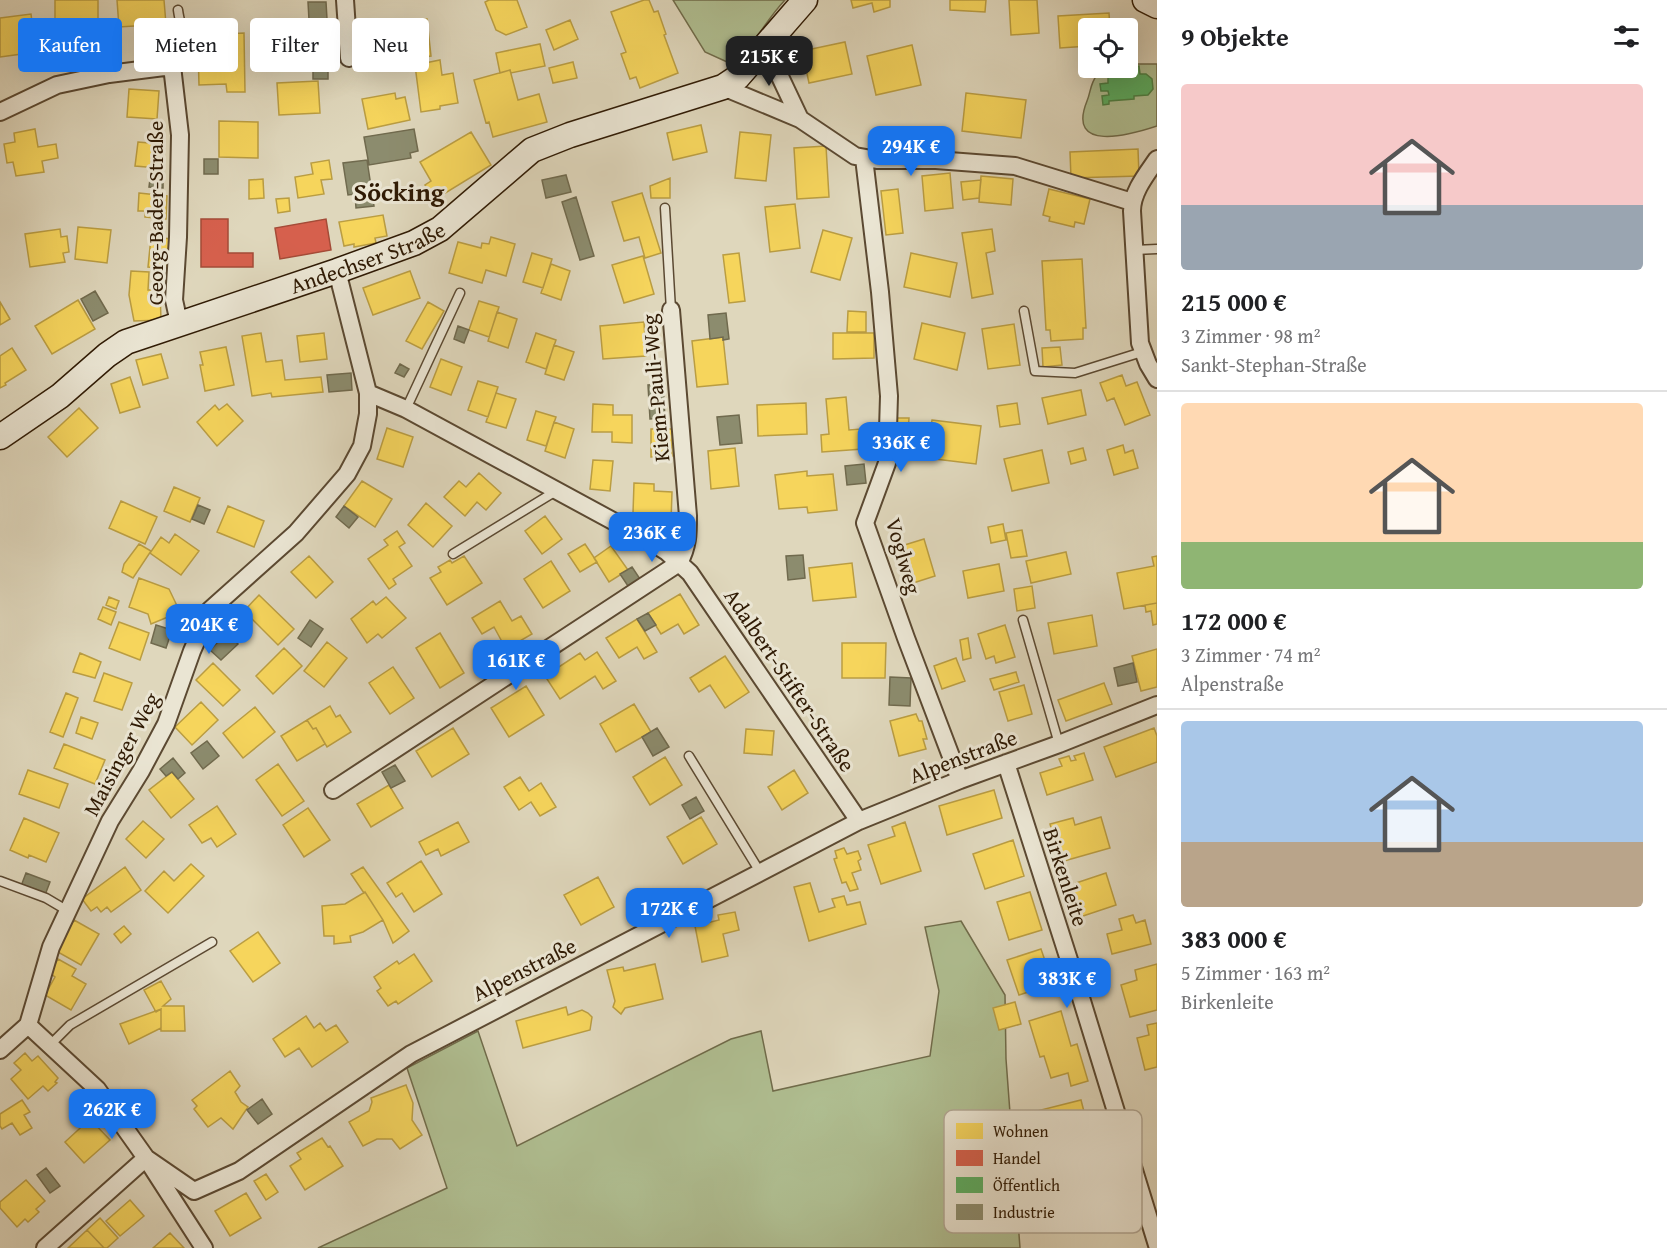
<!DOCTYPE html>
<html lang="de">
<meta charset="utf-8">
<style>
:root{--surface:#fff;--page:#f6f6f6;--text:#202124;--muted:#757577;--line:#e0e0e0;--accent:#1a73e8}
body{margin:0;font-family:"Gentium Book Plus",serif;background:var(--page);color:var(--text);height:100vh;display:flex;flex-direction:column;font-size:22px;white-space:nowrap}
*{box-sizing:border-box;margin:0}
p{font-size:20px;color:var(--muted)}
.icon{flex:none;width:33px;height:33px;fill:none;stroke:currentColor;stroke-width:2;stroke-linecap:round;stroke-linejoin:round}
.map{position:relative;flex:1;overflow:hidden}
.side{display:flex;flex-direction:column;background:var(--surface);width:510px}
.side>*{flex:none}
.hud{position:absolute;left:18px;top:18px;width:570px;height:54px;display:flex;gap:12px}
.tools{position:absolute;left:1078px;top:18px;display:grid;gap:12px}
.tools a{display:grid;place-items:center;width:60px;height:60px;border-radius:6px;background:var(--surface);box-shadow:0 6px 24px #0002;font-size:30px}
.price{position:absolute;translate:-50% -51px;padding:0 14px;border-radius:12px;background:var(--accent);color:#fff;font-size:20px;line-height:39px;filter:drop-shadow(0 2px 3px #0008)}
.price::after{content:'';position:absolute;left:50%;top:36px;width:18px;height:14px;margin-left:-9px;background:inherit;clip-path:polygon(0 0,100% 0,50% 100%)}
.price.current{background:#222;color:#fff}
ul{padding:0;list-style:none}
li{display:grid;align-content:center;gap:12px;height:318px;padding:0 24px}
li+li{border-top:2px solid var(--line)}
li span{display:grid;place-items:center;height:186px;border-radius:6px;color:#555}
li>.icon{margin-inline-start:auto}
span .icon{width:108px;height:108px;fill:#fffc;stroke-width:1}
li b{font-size:26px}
h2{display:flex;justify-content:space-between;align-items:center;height:72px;padding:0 24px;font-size:26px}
.pill{padding:0 21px;border-radius:6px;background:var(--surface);box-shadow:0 6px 24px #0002;font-size:21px;line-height:54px}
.pill.current{background:var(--accent);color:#fff}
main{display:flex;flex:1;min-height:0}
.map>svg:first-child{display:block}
.green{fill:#b0bf92;stroke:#706c4b;stroke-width:1.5}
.homes{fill:#f6d55c;stroke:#ba9d42;stroke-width:1.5}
.shops{fill:#d6604d;stroke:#a44b37;stroke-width:1.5}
.public{fill:#5aae61;stroke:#4d8245;stroke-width:1.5}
.industry{fill:#8c8c6e;stroke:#706a4e;stroke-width:1.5}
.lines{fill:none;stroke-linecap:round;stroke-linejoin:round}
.lane-casing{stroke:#5b4932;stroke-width:11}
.street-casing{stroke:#5b4932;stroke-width:20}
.secondary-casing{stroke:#2f1a04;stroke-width:27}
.lane{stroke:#eae5d3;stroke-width:8}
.street{stroke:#eae5d3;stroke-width:16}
.secondary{stroke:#eae5d3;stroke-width:24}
.labels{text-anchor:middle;stroke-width:6;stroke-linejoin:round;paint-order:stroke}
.street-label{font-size:22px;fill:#2f1a04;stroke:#eae5d3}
.quarter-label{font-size:26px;font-weight:bold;fill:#2f1a04;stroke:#eae5d3}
.key{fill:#eae5d3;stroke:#b2a895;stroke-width:1.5}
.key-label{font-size:16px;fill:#2f1a04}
</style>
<main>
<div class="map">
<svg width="1157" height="1248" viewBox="0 0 1157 1248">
<rect width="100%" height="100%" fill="#dfd7bc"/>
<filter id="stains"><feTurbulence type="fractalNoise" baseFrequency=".00333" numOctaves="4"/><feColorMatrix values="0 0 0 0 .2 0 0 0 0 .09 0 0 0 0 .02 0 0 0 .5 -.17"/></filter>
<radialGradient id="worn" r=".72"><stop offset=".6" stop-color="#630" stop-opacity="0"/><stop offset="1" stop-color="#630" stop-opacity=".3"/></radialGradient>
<path class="green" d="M673,0H785C766,20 753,45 736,66L705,52Z
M1128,64H1157V126C1130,135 1066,153 1087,101C1091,91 1090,84 1097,75L1121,72V68H1128Z
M961,921L1005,995L1006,1059L1020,1248H318L447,1188L407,1068L478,1031L517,1146L731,1039L761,1031L773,1091L930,1056L939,991L925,927Z"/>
<path class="homes" d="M55,0H98V38H55Z
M117,0H164L166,24L119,27Z
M489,0H517L527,27L506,35L496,30L485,2Z
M644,0H649L654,12L658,11L666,34L664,35L678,73L640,88L636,77L630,79L621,54L626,52L611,12Z
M851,0H890V7L874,12L872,3L853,8Z
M950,0H986L985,12L950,10Z
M1009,0H1037L1039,33L1011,35Z
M1109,13L1110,28H1089V46L1060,48L1058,16Z
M31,14L36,52L0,57V18Z
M318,19V53H274V20Z
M427,19L431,56L400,60L396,22Z
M570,20L578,39L554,50L546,30Z
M244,33L245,92H227L226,84L199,85L198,49H224V34Z
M845,42L852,74L809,83L802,51Z
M540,44L545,66L511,73L510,70L500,73L496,53Z
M912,45L921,85L876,95L867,56Z
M440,60L442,75L453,73L458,103L440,106V109L421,112L415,65Z
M573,62L577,78L553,83L549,68Z
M510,70L518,100L539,94L547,122L493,137L489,122L486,123L474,80Z
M318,81L320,113L279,115L277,83Z
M129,89L159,91L157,119L127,117Z
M395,93L396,99L405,97L410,120L368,129L362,99Z
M966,93L1026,100L1021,138L962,131Z
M219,121L258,122V158L219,157Z
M701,125L707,152L673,160L667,133Z
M35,129L38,147L56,144L58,158L42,161L44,172L16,176L13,162L7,163L4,144L15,142L14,133Z
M471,132L491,165L434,200L425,185L431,181L420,162Z
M740,132L771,135L766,181L735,178Z
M138,142L160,144L158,168L135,166Z
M826,146L829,197L797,199L794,148Z
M1138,149L1139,176L1071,178L1070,152Z
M329,160L332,179L321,180L324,194L298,198L295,177L313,174L311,163Z
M950,173L953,208L925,211L922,176Z
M981,176L1013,179L1011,205L979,202Z
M670,178V198H651L650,186Z
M263,179L264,198L249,199V180Z
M981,180L979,198L963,200L961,182Z
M898,189L903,233L886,235L881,191Z
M1049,189L1090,199L1084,224L1075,222L1074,227L1049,221L1050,217L1043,215Z
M139,193L167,196L166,219L145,217V211H138Z
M642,193L661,253L645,258L639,237L624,241L612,202Z
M289,198L290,211L278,213L276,199Z
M795,204L800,248L770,252L765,207Z
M383,215L387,236L375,238L376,243L354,247V244L344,246L339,222Z
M78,227L111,230L107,263L75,259Z
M60,229L61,237L67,236L69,252L63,253L65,262L30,267L25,234Z
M992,229L995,251L986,253L993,294L972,298L962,233Z
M823,230L852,238L840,280L811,272Z
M151,237L172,239L169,269L148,267Z
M491,237L515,244L506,276L486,270L482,283L449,273L458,242L481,248L482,243L489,244Z
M532,253L552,259L543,288L523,282Z
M739,253L745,301L729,303L723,255Z
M911,253L957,263L950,297L904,287Z
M643,256L654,294L624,303L612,265Z
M1082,259L1086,328H1083V339L1051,341L1050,330H1046L1042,261Z
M551,264L570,271L561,300L541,293Z
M131,271L149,272L148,290H160L161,320L134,321L129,295Z
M410,271L420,298L373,315L363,288Z
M78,300L95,329L52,354L35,326Z
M479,301L499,307L489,337L469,330Z
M0,302L10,319L0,325Z
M428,302L444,311L422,349L406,341Z
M848,311L866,312V332H847Z
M497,312L517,319L508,348L488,341Z
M644,322L646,356L603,359L600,326Z
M922,323L965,333L957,370L914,359Z
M1014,324L1020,365L988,369L982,329Z
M261,333L266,362L282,360L285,380L321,377L323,392L272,397L271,393L252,396L242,336Z
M324,333L327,359L300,362L297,336Z
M536,333L556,340L546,369L526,362Z
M833,333H874V358L833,359Z
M723,337L728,384L697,387L692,341Z
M554,345L574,352L564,380L545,374Z
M226,347L234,385L205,391L200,365H203L200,352Z
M1060,347L1062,365L1043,367L1042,348Z
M12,348L26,370L5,383L6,385L0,388V356Z
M161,354L168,378L143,385L136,360Z
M441,359L462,367L451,395L430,387Z
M1122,375L1126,386L1137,382L1150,415L1125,425L1114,398L1107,401L1100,383Z
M130,377L140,407L120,413L111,384Z
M478,381L498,387L488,417L468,410Z
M1081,390L1086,415L1048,424L1042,398Z
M496,393L516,399L506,428L486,422Z
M846,397L849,430L861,429L863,449L822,452L821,435L829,434L826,399Z
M806,403L807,434L758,436L757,405Z
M1017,403L1020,424L1000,427L997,406Z
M227,404L243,421L217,446L197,422L215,405L219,410Z
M593,404L613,405V415H632V443L612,442V432H592Z
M79,408L98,428L67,457L48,437Z
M536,411L556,417L546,446L527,440Z
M895,418H909L906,462L892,461Z
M932,420L981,426L976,464L927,458Z
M554,422L574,429L565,458L545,451Z
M387,428L413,437L403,467L377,459Z
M651,429H672V456L651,457Z
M1123,445L1125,453L1133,450L1138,468L1114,475L1107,450Z
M735,448L739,486L711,489L708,451Z
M1083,448L1086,460L1071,464L1068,452Z
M1042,450L1049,483L1012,491L1004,459Z
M593,460L613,461L610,491L590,489Z
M807,471V476L833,474L837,510L808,513L807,507L779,509L775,475Z
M479,473L501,493L486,510L477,502L465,516L444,497L459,481L466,487Z
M362,481L392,499L375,527L344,506Z
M634,483L654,484V491L672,492L671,522L650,521L651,514L633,513Z
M174,487L200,498L190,522L164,511Z
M121,501L157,517L145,544L109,528Z
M426,503L452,526L433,547L408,525Z
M228,506L264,521L254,547L217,532Z
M545,516L562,539L542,554L525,531Z
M1003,524L1006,540L991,543L988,527Z
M1022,530L1027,556L1011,558L1006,533Z
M397,531L405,543L399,547L412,566L393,579L396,584L389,589L368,559L388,545L384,540Z
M175,534L199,551L181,575L150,553L161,537L169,543Z
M924,539L935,576L910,584L898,547Z
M139,544L151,551L133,578L122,572L124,564Z
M585,544L597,562L580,572L568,554Z
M611,546L628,570L609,582L594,558Z
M1066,552L1071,574L1031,583L1026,561Z
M309,556L333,582L316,598L291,572Z
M464,556L482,583L447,605L430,578L441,572L438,567L450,560L452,563Z
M1157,556V603L1124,609L1117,573L1154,566L1152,557Z
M551,561L570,591L543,608L524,579Z
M852,563L856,597L813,601L809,568Z
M999,564L1004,591L968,598L963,571Z
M139,578L169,589L180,612L151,624L148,614L129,607Z
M1032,586L1035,608L1017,611L1014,589Z
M680,594L699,625L684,634L678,624L661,634L648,613Z
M259,595L294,629L278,645L244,611Z
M109,597L119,601L116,609L106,605Z
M386,597L406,618L382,638L378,634L367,643L351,619L373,601L376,605Z
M500,601L512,621L521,616L532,634L506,649L494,627L482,634L472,618Z
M1157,603V624L1153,625L1151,611L1146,612L1145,605Z
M103,607L116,612L111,625L98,619Z
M1092,615L1097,646L1054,654L1048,623Z
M637,619L657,652L644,659L637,647L619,658L606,638Z
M119,622L149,633L140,660L109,648Z
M1005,625L1015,657L996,663L994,656L986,659L978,634Z
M440,633L464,673L440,688L416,648Z
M968,638L971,658L963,660L960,640Z
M327,642L347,658L324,687L304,671Z
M842,643H886L885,678H842Z
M284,648L302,666L273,694L256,676Z
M1157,649V687L1141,691L1132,656Z
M597,652L616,681L603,689L595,676L560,699L545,676L580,653L585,660Z
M80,653L101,662L95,678L73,672Z
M725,656L749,692L725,708L710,685L699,692L690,678Z
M956,658L965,681L942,689L934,666Z
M213,663L240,690L223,706L196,680Z
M393,667L414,698L390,714L369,683Z
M1016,672L1019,682L994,690L990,679Z
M104,673L132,683L122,710L94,701Z
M1104,683L1112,704L1066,721L1058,700Z
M1024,685L1032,714L1008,721L999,692Z
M526,686L544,715L509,737L491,708Z
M66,693L78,698L63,737L50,732Z
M201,702L218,720L192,745L175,727Z
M634,704L651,732L616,752L600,724Z
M330,706L336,717L340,715L351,732L327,747L316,728L313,729L307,720Z
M255,707L275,732L243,758L223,733Z
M916,714L919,721H922L927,739H923L926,749L899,756L890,721Z
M81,717L98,723L92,739L76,733Z
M307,720L313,729L316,728L325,744L297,761L281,736Z
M453,728L469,754L432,777L416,751Z
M1154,728L1157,736V762L1116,777L1104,747Z
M746,729L774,731L772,755L744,753Z
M64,744L105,760L95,784L54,768Z
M1084,753L1093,780L1047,795L1040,773L1062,766L1059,759L1069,756L1071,761L1076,760L1074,756Z
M665,757L682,785L650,805L633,777Z
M278,764L304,801L282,816L256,780Z
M28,770L68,784L59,808L19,794Z
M794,770L808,793L782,810L768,787Z
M172,772L194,799L171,818L149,790Z
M520,777L529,791L541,783L556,807L540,816L531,802L519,810L504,787Z
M389,785L403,808L371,827L357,804Z
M994,790L1002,818L947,835L939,806Z
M217,806L236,834L217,847L211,838L202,843L189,825Z
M308,808L330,840L304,857L283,825Z
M701,817L717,844L683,864L667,837Z
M1101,817L1110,848L1064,861L1057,834L1053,835L1050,824L1073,818L1075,825Z
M24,818L59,833L46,862L29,855L28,858L10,850Z
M143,821L164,839L146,858L126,839Z
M458,822L469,842L441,856L438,849L426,855L419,842Z
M905,822L921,871L881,884L868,845L895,836L892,827Z
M1013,840L1024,876L985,889L973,854Z
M844,848L847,854L858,851L861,859L858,861L861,870L852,873L858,889L850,891L846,882L842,883L834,859L837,858L835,851Z
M421,861L442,894L414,912L402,893L396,897L387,883Z
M191,864L204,876L168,913L145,891L164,871L174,881Z
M125,867L141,890L111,912L107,907L101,912L97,907L91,911L82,899Z
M363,867L409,931L393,943L383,920L365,892L364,893L351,874Z
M1106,873L1116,905L1077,918L1070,893L1078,890L1076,883Z
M598,877L614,907L581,925L564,895Z
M810,883L819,912L835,907L832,899L844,896L847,905L860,902L866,924L809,941L794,887Z
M365,892L383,920L363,932L350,936L351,942L334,944V936H324L322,906L345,904Z
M1030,892L1042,930L1009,940L997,902Z
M735,912L739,930L723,934L728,956L702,962L695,926L719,920L718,915Z
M1133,915L1136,923L1145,920L1151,944L1112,954L1107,934L1122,930L1119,919Z
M74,920L99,934L81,965L56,951Z
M124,926L131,934L121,943L114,934Z
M258,932L280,963L253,982L230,951Z
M1041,949L1053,984L1019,995L1007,960Z
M414,954L432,981L398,1004L396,1001L388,1006L377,991L381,988L374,977L397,961L399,964Z
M58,959L76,969L72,976L86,984L71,1010L45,995L55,977L50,973Z
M655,964L663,999L625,1008L621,1014L613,1007L615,1001L607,970L623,967L624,971Z
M1157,964V1010L1130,1017L1121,985L1137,980L1135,970Z
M161,981L171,999L163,1006H184L185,1031H161V1009L156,1012L144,990Z
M1015,1002L1021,1024L999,1030L993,1008Z
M566,1007L568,1015L582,1010L588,1013L592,1017L590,1030L523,1048L516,1021Z
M161,1009V1028L129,1044L120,1024Z
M1061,1011L1071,1046L1077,1044L1088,1081L1071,1086L1068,1073L1051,1078L1044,1056L1040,1057L1029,1021Z
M306,1016L314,1028L320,1023L326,1031L336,1025L348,1042L312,1067L299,1048L285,1057L273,1039Z
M1157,1023V1067L1145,1070L1137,1038L1149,1035L1147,1025Z
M25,1053L32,1061L38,1056L58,1078L55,1082L57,1083L48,1091L43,1086L28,1099L11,1079L21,1070L14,1063Z
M230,1071L240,1086L235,1092L241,1102L248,1107L233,1129L221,1118L208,1127L194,1109L197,1106L192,1100Z
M406,1085L413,1103L412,1120L422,1135L400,1149L392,1139H377L363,1146L349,1122L369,1111L372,1102L371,1098Z
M22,1100L30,1112L24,1115L32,1128L20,1135L12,1123L2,1129L0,1126V1114Z
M1081,1100L1089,1131L1045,1143L1037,1111Z
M90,1119L110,1140L84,1163L65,1142Z
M322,1138L328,1147L330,1146L343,1166L305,1190L290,1166L301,1159L297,1153Z
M266,1174L278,1192L266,1200L254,1181Z
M26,1180L45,1201L36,1209L39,1212L28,1222L25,1219L17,1227L0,1208V1202Z
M246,1193L261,1218L230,1236L215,1211Z
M130,1200L144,1216L120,1236L106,1221Z
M100,1218L118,1238L107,1248H104L87,1230Z
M87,1230L104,1248H68Z
M170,1233L184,1248H153Z"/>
<path class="shops" d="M201,219H228V253H253V267H201Z
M326,219L331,250L280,259L275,228Z"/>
<path class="public" d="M1139,66L1140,74H1146L1152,79L1153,89L1148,95L1134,96V99L1109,101V104L1103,105L1102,96L1109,95L1108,91H1101L1100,84L1108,83V77L1126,76L1125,68Z"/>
<path class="industry" d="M308,2H326L327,19L309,20Z
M97,30H108V51H94V38H98Z
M60,45L61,66L45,67L43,46Z
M313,62H328V79H313Z
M414,129L418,151L410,153L411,158L369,165L364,137Z
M204,159H218V174H204Z
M367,160L374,206L356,208L355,194L348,195L343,163Z
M566,175L571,192L546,198L542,180Z
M150,179L163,180V188L149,187Z
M576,197L594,256L580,260L562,202Z
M95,291L108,313L93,321L81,299Z
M726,313L729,339L723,340V337L710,339L708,315Z
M458,326L469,330L464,343L454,339Z
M400,364L409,369L404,377L395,373Z
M351,373L352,390L329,392L327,375Z
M663,384L665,418L650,419L648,385Z
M739,415L742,443L720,445L717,417Z
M864,464L866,483L847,485L845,466Z
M198,505L210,510L204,524L192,519Z
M344,506L358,517L349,528L336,517Z
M803,555L805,578L788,580L786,556Z
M632,567L640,579L628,586L620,574Z
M648,613L656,625L645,631L637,619Z
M310,620L323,629L311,647L298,638Z
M156,625L172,630L166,648L151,643Z
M227,633L238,644L221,660L210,650Z
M1133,663L1137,682L1118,686L1114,668Z
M890,677L911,678L910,706L889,705Z
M657,728L669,747L653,756L642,737Z
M207,741L219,756L203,769L191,753Z
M173,758L185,773L178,779L172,772L166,776L160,769Z
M395,765L405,781L391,788L382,772Z
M696,797L704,811L690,819L682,805Z
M26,873L50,882L45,895L21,886Z
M262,1099L272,1114L258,1124L247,1110Z
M46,1168L60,1186L50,1193L37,1175Z"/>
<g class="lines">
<g class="lane-casing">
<path id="lane" d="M172,66C193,46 181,34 178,10
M665,208L671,310
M1134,250L1157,249
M1024,311L1035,371L1075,373L1142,352
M406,409L460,293
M453,554L556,491
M1023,620L1059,744
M689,756L760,872
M0,881L46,898L68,911
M50,1045L70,1025L212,942"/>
</g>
<g class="street-casing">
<path id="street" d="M345,0L349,58
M766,47L800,119L855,156L877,160H936L1015,166L1132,202
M723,87L800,119
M0,112L57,85L109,74L172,66L180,135L178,237L174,300L179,323
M864,158L880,292L889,396L887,463L865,523L906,638L960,780
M1157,159C1146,175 1132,192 1132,211L1140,343L1148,364L1157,379
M368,393L406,409L648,540L667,552L690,573L859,821
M1006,763L1078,988L1157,1245
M333,790L679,563C688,547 688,533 688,516L671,310
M28,1025L97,1089L146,1158L204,1248
M0,1050L28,1025L51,947L110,821L141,771L166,724L192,651L210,610L296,533L347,474L362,446L368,414V393L337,271
M45,1248L146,1158L194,1191L239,1171L411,1054L859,821L960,780L1059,744L1157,705"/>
</g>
<g class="secondary-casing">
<g id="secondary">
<path d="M1145,0L1157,6"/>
<path id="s1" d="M0,437L60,396L107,355L126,342L337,271L414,243L440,229L532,150L570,135L723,87L738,77L805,0"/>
</g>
</g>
<use href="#lane" class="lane"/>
<use href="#street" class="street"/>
<use href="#secondary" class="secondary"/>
</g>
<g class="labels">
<g class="street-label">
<text transform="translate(155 213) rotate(-90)" y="8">Georg-Bader-Straße</text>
<text dy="8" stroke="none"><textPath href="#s1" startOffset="414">Andechser Straße</textPath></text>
<text transform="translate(655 388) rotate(-95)" y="8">Kiem-Pauli-Weg</text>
<text transform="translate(904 556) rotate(74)" y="8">Voglweg</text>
<text transform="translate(790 680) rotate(56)" y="8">Adalbert-Stifter-Straße</text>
<text transform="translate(121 754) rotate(-62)" y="8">Maisinger Weg</text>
<text transform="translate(963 756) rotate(-21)" y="8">Alpenstraße</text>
<text transform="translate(1066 877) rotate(72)" y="8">Birkenleite</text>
<text transform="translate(524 969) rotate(-27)" y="8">Alpenstraße</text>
</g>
<g class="quarter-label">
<text x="399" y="201">Söcking</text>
</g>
</g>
<rect x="944" y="1110" width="198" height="123" rx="9" class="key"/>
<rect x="956" y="1123" width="27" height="16" fill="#f6d55c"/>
<rect x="956" y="1150" width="27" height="16" fill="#d6604d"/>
<rect x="956" y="1177" width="27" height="16" fill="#5aae61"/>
<rect x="956" y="1204" width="27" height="16" fill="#8c8c6e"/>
<g class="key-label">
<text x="993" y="1137">Wohnen</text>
<text x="993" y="1164">Handel</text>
<text x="993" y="1191">Öffentlich</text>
<text x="993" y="1218">Industrie</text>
</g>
<rect width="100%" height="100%" filter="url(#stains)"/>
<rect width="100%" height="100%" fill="url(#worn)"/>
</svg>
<div class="tools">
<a><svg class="icon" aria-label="locate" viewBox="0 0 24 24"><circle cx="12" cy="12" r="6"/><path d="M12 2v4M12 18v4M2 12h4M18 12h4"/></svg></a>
</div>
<b class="price current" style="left:769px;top:87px">215K €</b>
<b class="price" style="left:911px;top:177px">294K €</b>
<b class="price" style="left:901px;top:473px">336K €</b>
<b class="price" style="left:652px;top:563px">236K €</b>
<b class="price" style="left:209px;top:655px">204K €</b>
<b class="price" style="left:516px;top:691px">161K €</b>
<b class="price" style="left:669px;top:939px">172K €</b>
<b class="price" style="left:1067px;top:1009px">383K €</b>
<b class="price" style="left:112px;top:1140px">262K €</b>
<div class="hud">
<a class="pill current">Kaufen</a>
<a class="pill">Mieten</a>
<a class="pill">Filter</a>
<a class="pill">Neu</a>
</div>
</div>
<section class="side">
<h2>9 Objekte<svg class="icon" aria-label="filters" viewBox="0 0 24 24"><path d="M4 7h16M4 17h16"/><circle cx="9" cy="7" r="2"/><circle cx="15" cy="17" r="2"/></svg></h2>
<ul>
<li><span style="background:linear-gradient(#f6c9c9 65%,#9aa5b1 0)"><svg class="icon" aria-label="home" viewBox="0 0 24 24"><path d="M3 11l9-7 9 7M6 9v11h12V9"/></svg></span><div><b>215 000 €</b><p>3 Zimmer · 98 m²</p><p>Sankt-Stephan-Straße</p></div></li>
<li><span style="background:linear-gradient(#ffd9b3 75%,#8fb573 0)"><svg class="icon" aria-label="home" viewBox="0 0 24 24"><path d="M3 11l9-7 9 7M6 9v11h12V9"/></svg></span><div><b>172 000 €</b><p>3 Zimmer · 74 m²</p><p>Alpenstraße</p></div></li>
<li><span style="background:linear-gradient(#a9c7e8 65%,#b9a48a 0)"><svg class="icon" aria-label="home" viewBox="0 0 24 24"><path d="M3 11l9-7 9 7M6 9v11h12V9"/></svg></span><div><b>383 000 €</b><p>5 Zimmer · 163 m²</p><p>Birkenleite</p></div></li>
</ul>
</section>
</main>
